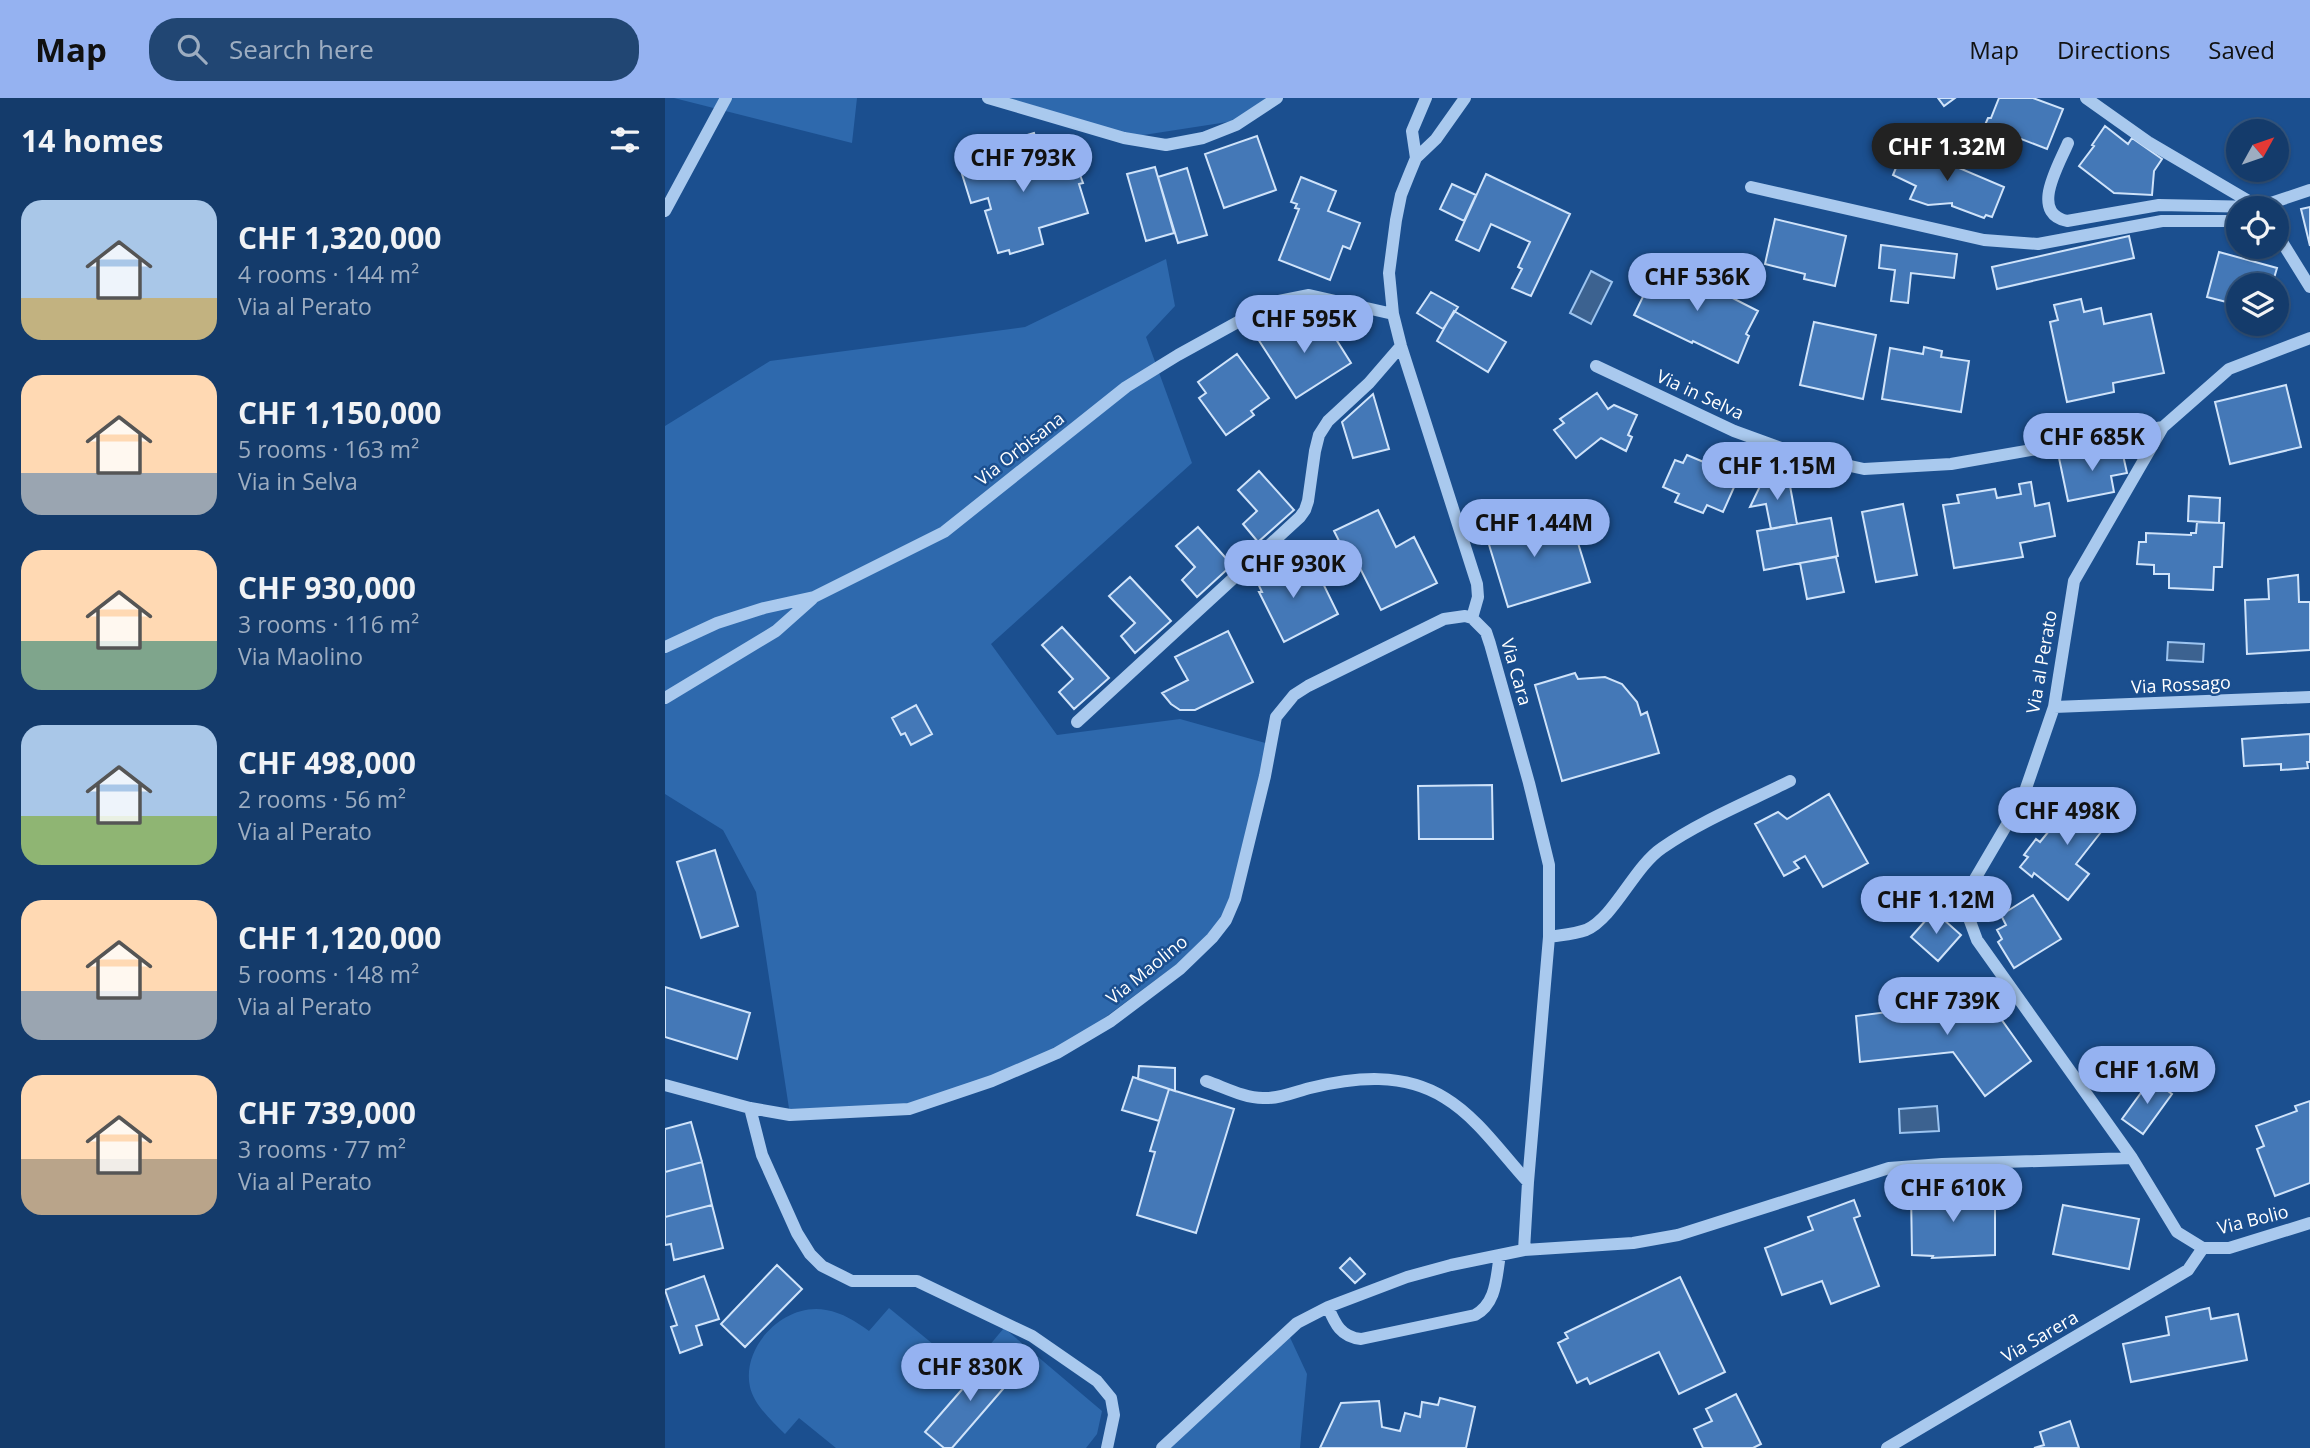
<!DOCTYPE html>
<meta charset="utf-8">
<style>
:root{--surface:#143b6b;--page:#214673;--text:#f1f3f6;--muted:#9dadc1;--line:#33557e;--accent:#95b2f1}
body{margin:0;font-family:"Open Sans",sans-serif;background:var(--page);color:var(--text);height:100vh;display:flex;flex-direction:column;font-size:26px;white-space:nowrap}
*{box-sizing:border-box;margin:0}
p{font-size:23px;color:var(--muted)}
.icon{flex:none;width:38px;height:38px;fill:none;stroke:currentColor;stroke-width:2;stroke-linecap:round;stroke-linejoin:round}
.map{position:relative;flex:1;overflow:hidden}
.details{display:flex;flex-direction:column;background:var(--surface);width:665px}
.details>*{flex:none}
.needle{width:46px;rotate:50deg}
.tools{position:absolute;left:1561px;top:21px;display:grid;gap:14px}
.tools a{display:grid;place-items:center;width:63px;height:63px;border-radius:50%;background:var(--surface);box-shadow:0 2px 5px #0004,0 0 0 2px var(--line);font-size:35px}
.price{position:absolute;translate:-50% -60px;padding:0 16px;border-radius:24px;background:var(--accent);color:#111;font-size:23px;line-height:46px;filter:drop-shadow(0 2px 4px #0008)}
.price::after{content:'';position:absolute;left:50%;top:42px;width:21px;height:16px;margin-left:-10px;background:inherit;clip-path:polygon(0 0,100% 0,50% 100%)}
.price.on{background:#222;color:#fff}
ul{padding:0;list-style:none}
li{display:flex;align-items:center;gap:21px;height:175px;padding:0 21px}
li span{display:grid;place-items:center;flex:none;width:196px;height:140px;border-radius:21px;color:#555}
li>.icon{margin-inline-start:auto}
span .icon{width:84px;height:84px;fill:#fffc;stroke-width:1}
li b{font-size:30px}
h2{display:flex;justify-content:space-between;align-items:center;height:84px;padding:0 21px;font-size:30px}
header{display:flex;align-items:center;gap:42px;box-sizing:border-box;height:98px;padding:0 35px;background:var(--accent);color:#111}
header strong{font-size:33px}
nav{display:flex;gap:38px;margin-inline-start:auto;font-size:24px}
.search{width:490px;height:63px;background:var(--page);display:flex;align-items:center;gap:18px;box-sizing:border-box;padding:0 24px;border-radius:28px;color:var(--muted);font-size:26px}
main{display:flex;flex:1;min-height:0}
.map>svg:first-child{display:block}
.green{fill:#2e69ad}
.water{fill:#3c6290;stroke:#9cc4f0;stroke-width:2}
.building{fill:#4478b7;stroke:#cfe3fa;stroke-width:2}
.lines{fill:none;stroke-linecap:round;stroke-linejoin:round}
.minor{stroke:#a9c9ee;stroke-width:12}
.labels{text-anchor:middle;stroke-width:5;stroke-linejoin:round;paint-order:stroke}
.street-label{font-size:18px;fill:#fff;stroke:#1b4f8f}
</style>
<header>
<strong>Map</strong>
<div class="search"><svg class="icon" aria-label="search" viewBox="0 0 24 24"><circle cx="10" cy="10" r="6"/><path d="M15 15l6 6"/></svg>Search here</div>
<nav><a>Map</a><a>Directions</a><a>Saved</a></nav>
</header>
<main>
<section class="details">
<h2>14 homes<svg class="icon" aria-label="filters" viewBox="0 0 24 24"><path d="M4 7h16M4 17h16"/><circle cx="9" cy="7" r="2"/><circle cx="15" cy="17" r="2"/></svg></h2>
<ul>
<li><span style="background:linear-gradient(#a9c7e8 70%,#c2b280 0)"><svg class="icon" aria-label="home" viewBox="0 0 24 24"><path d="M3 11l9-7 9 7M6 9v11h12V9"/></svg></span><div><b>CHF 1,320,000</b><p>4 rooms · 144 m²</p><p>Via al Perato</p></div></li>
<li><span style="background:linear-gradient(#ffd9b3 70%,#9aa5b1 0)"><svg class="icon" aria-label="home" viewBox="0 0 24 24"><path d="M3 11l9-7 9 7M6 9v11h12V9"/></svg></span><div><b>CHF 1,150,000</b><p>5 rooms · 163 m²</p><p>Via in Selva</p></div></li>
<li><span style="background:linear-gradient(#ffd9b3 65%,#7fa58c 0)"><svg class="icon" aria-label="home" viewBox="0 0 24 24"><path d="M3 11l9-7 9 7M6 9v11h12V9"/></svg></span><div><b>CHF 930,000</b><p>3 rooms · 116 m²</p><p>Via Maolino</p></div></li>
<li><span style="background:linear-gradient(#a9c7e8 65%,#8fb573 0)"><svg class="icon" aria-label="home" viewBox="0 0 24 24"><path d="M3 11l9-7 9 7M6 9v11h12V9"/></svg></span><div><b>CHF 498,000</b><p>2 rooms · 56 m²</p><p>Via al Perato</p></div></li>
<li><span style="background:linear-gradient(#ffd9b3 65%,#9aa5b1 0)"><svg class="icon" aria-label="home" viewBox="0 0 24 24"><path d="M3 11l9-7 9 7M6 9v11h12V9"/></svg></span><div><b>CHF 1,120,000</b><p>5 rooms · 148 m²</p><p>Via al Perato</p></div></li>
<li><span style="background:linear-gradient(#ffd9b3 60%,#b9a48a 0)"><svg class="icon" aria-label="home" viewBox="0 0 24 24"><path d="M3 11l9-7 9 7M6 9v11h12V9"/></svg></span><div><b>CHF 739,000</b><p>3 rooms · 77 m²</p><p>Via al Perato</p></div></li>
</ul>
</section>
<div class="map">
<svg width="1645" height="1350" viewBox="0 0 1645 1350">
<rect width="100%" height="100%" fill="#1b4f8f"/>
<path class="green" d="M9,0H192L187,45Z
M323,0H612L582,21L459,40Z
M501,161L510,208L481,239L527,365L326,546L392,637L515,621L604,646L570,801L547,840L392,955L244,1011L125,1017L91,794L58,732L0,696V328L105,263L360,229Z
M224,1210L302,1274L339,1230L437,1313L432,1336L421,1350H171L134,1320L120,1336C107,1323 89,1307 85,1289C76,1248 120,1204 161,1212C178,1215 190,1223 204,1233Z
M622,1233L642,1276L635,1350H497Z"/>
<path class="water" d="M926,173L947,184L926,226L905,215Z
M1503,544L1539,546L1538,564L1502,562Z
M1272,1008L1274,1033L1235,1035L1234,1011Z"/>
<path class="building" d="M1273,0H1290L1279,8Z
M1334,0H1368L1398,11L1382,51L1320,27L1323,20H1326Z
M1440,28L1463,46L1467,40L1497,61L1489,73L1487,97L1449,95L1414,68L1429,48L1427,47Z
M369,35L382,79L407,72L408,75L414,74L418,85L414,86L423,115L374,130L378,146L345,156L344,152L333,155L320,113L326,111L323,100L306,105L297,76L309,72L306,64L331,56L329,47Z
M592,38L611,92L559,110L540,56Z
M1257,49L1296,65L1294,70L1339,89L1327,119L1321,117L1319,120L1287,108V105L1263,107L1245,101L1251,88L1228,77L1239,50Z
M490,69L509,135L481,143L462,76Z
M522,70L542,137L513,145L493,79Z
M821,76L905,116L866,198L847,190L857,171L853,169L865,144L826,126L814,153L791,142Z
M636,79L671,93L663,113L695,125L685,151L678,148L665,182L614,162L634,111L630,110L632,106L626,104Z
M787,86L811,97L799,123L775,111Z
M1645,109V148L1636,111Z
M1110,121L1181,138L1170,188L1139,181L1140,176L1100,166Z
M1464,138L1469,160L1332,191L1327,169Z
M1216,147L1292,156L1289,180L1246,175L1243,205L1226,203L1230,172L1214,170Z
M1554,154L1612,170L1607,187H1573V207L1542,199Z
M993,168L1010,176L1013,171L1028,178L1026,184L1049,195L1050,191L1093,213L1081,236L1084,238L1073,265L1028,243L1027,245L969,217Z
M766,194L793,209L778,231L752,215Z
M1416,201L1419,214L1436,210L1439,226L1486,216L1499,275L1448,285L1449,294L1402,304L1385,224L1393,222L1389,207Z
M789,213L841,244L823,274L772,243Z
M633,216L646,237L662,227L686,265L631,300L593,241Z
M1149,224L1211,237L1198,301L1135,287Z
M1259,249L1277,253L1276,259L1304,263L1296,314L1217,301L1225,250L1258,256Z
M572,256L604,300L586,313L589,317L561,337L534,300L541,295L533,284Z
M1621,287L1636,349L1565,366L1550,304Z
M932,295L943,311L949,307L972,317L963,337L967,339L961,353L936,340L911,360L889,332L899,325L895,321Z
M708,296L724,351L688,360L677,324Z
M1456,348L1462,375L1446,378L1449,394L1403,403L1394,360Z
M1022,357L1065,375L1062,383L1070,387L1058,414L1042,407L1038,415L1010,404L1014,396L998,389L1010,362L1018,365Z
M594,373L629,412L593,444L578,426L592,413L573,392Z
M1123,377L1132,426L1106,431L1101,406L1085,409L1097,384Z
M1366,384L1370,408L1384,405L1390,438L1355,445L1358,459L1289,470L1278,407L1294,405L1292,397L1330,391L1332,400L1356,396L1354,386Z
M1524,398L1555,400L1554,425L1523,423Z
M1238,406L1252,477L1211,484L1197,414Z
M871,411L880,440L909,432L925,484L843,509L818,427Z
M713,412L731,449L749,439L772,485L716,512L693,466L687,469L669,433Z
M1166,420L1173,458L1099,472L1092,433Z
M1532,424L1559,425L1557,469H1549L1548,492L1504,490V476H1489V467L1472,466L1474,444H1481V435L1526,437V435H1531Z
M533,429L567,467L532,499L517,482L530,469L511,448Z
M610,456L626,487L652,473L673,516L619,544L594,494H597L588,475Z
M1171,459L1179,494L1142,501L1135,465Z
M1633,477L1634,504H1645V552L1582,556L1580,502L1604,501L1603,481Z
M465,479L506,523L470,555L456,538L470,525L444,498Z
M397,529L444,580L409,611L394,594L408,581L377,547Z
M563,533L588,584L530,612H515L506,606L497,595L523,582L510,559Z
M910,575L913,581L940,579L957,586L972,604L976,617L982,614L994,655L897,683L870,587Z
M251,607L267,636L246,647L240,635L236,637L227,620Z
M1645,636V664H1642L1643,670L1616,672V666L1579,668L1577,641Z
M827,687L828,741H754L753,688Z
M1415,695L1447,720L1411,766L1424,776L1403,802L1369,775L1367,779L1355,769L1363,759L1359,757L1371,741L1375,744Z
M1164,696L1203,765L1158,789L1140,758L1129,764L1134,770L1119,778L1090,726L1113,714L1122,721Z
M50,752L73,828L36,840L12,764Z
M1368,797L1396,841L1349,870L1333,844L1337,841L1332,832L1341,827L1336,817Z
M1269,813L1296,837L1273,863L1246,839Z
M1309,883L1366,963L1320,998L1288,954L1195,964L1191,918L1261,909L1270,901L1275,900L1285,907L1291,906L1290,896Z
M0,889L85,915L72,961L0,939Z
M474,968L510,970V993L473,981Z
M468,979L504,991L494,1023L457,1012Z
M1486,981L1507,996L1478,1036L1457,1021Z
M504,991L569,1011L531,1135L472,1117L490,1054L485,1053Z
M1645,1003V1085L1610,1098L1592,1051L1599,1048L1591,1028L1632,1013L1630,1008Z
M26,1024L37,1064L0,1074V1031Z
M37,1064L47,1107L0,1119V1074Z
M1320,1093V1103H1330V1157L1267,1160L1268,1158L1247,1157L1246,1094Z
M1189,1102L1195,1118L1189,1120L1214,1188L1166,1206L1157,1183L1117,1197L1100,1150L1148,1132L1143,1119Z
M47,1107L58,1150L9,1162L6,1146L0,1147V1119Z
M1398,1107L1474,1121L1464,1171L1388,1156Z
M685,1160L700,1176L690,1185L675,1170Z
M112,1167L137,1191L80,1249L56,1226Z
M39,1178L54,1221L31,1228L37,1247L15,1255L6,1229L12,1227L0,1192Z
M1015,1179L1060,1274L1014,1296L994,1254L925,1286L922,1280L912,1285L893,1245L903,1240L900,1235Z
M1544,1210L1546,1221L1573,1216L1582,1262L1466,1284L1458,1246L1504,1237L1501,1219Z
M327,1257L350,1277L287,1350H279L260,1334Z
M1071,1296L1096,1346L1088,1350H1038L1029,1331L1047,1323L1041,1311Z
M775,1300L810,1309L801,1350H655L676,1305L714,1303L717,1329L735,1333L740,1315L755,1319L757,1304L773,1307Z
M1405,1323L1414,1350H1369L1379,1347L1375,1334Z"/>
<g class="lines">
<path class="minor" d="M323,0L459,40L501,47L538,40L571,27L612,0
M800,0L771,41L751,60L744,77L736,97L731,122L724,175L728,216L736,248L812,486L813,499L807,520L821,534L825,546L864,685L884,767V839L863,1084L859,1152
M1421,0L1483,44L1592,108
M1403,45C1394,67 1364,115 1402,123L1494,107L1594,109L1645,92
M751,60L747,33L761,0
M1086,89L1319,142L1373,146L1497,123H1573
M0,113L61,0
M1612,136L1645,189
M931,268L1069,333L1135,357L1199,371L1286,366L1498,329
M0,549L52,525L99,510L149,499L279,434L461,289L513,257L609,204L644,197L728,216
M0,600L111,533L147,501
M1389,609L1645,599
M412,624L635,419L640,412L643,403L650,353L654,337L663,323L704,285L736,248
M884,839C896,837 910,836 921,832C949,820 969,769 997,750C1036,723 1083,704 1125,683
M541,983C559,989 579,1000 598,1000C613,1001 630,994 645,990C690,979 739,974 780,1000C813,1020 837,1056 863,1084
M0,987L85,1010L125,1017L244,1011L327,983L392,955L446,923L515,871L547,840L561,822L570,801L600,678L611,619L629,597L643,588L779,521L800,518L807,520
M85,1010L97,1057L132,1135L145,1156L157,1168L187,1183H252L367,1238L432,1283L446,1300L449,1317L442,1350
M1467,1060L1312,842L1302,815L1307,786L1358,699L1389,609L1409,483L1498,329L1564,271L1645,240
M1538,1150H1564L1645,1125
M663,1209C670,1226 676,1239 696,1241L810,1217C832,1205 831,1179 835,1157
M497,1350L632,1225L663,1209L742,1179L786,1167L859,1152L968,1145L1013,1137L1224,1070L1277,1066L1467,1060L1512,1134L1538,1150
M1222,1350L1523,1172L1538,1150"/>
</g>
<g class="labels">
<g class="street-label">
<text transform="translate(1035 297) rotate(25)" y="6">Via in Selva</text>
<text transform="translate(355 351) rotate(-38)" y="6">Via Orbisana</text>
<text transform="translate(1377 564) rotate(-80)" y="6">Via al Perato</text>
<text transform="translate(851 574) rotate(74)" y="6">Via Cara</text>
<text transform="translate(1516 587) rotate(-3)" y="6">Via Rossago</text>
<text transform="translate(482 872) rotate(-39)" y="6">Via Maolino</text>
<text transform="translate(1588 1122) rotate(-14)" y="6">Via Bolio</text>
<text transform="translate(1375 1239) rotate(-30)" y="6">Via Sarera</text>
</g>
</g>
</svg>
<div class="tools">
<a><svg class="needle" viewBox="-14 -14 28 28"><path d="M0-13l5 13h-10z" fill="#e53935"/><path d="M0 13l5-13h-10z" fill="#9dadc1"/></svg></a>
<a><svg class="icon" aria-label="locate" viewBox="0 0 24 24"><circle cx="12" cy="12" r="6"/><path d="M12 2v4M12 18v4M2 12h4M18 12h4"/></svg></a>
<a><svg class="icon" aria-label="layers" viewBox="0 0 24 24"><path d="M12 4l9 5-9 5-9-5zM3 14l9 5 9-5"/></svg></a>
</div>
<b class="price on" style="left:1282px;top:85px">CHF 1.32M</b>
<b class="price" style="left:358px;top:96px">CHF 793K</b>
<b class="price" style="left:1032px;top:215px">CHF 536K</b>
<b class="price" style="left:639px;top:257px">CHF 595K</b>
<b class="price" style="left:1427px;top:375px">CHF 685K</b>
<b class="price" style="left:1112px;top:404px">CHF 1.15M</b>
<b class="price" style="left:869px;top:461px">CHF 1.44M</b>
<b class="price" style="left:628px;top:502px">CHF 930K</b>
<b class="price" style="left:1402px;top:749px">CHF 498K</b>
<b class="price" style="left:1271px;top:838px">CHF 1.12M</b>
<b class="price" style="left:1282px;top:939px">CHF 739K</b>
<b class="price" style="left:1482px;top:1008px">CHF 1.6M</b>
<b class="price" style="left:1288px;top:1126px">CHF 610K</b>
<b class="price" style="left:305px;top:1305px">CHF 830K</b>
</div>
</main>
